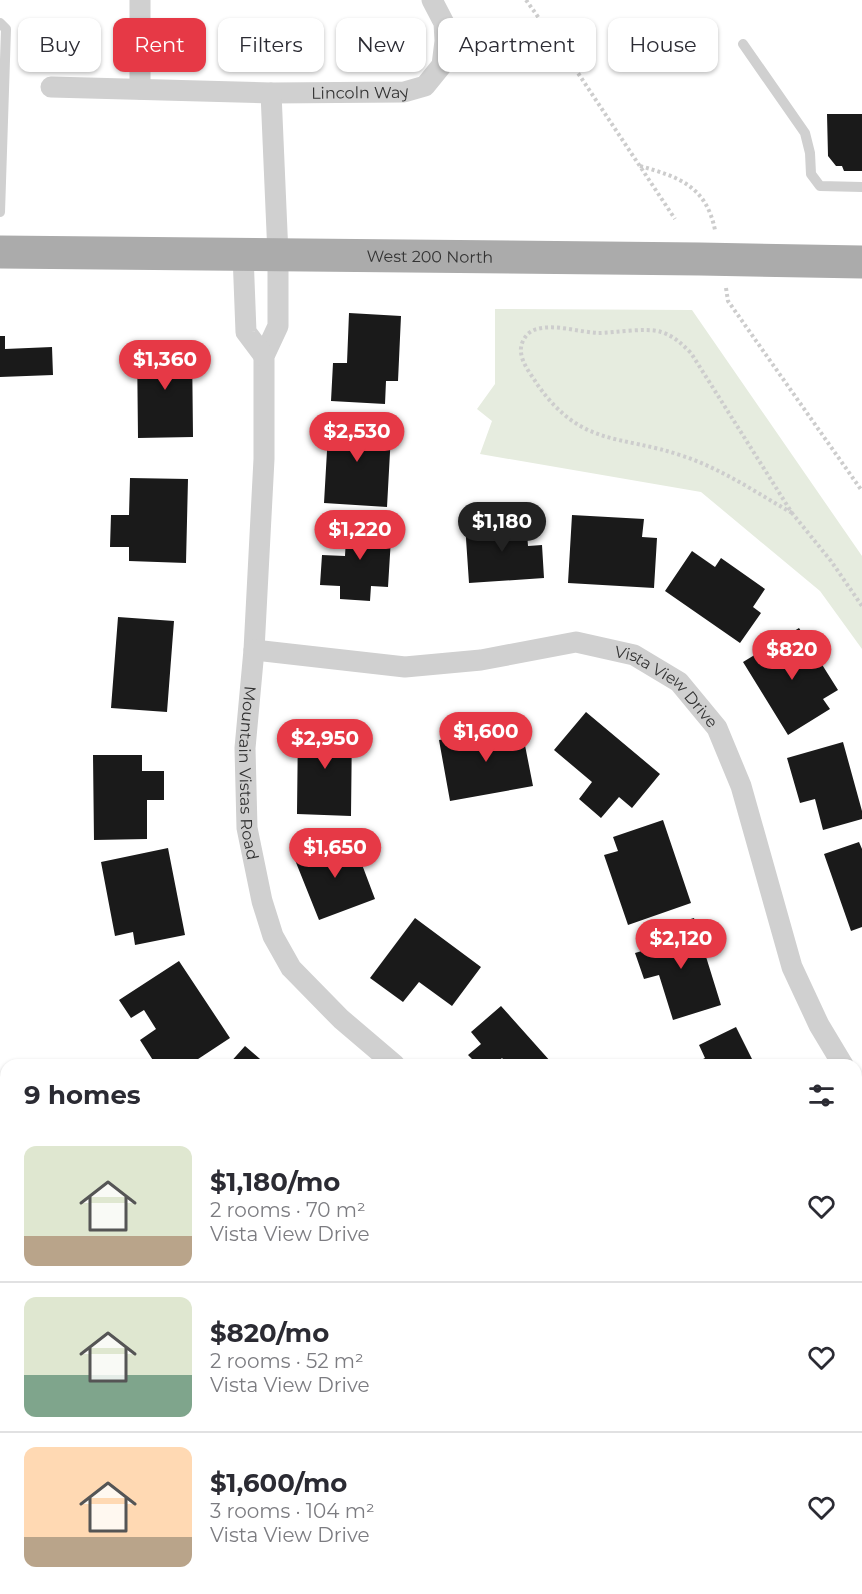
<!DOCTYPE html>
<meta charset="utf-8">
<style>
:root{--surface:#fff;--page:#f2f2f3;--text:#2b2b33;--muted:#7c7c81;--line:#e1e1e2;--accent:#e63946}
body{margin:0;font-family:Montserrat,sans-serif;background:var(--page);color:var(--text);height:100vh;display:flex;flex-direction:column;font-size:22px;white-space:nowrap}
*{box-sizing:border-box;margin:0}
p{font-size:20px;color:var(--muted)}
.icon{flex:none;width:33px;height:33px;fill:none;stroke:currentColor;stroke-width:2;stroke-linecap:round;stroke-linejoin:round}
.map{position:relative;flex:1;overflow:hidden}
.side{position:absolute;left:0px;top:1059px;width:862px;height:536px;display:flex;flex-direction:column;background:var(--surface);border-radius:18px 18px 0 0;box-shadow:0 2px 4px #0004}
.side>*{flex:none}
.guide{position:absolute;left:18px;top:18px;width:826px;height:54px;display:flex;gap:12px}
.price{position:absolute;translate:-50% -51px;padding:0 14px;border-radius:21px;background:var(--accent);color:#fff;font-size:20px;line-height:39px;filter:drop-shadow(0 2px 3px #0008)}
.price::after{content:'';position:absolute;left:50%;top:36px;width:18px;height:14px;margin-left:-9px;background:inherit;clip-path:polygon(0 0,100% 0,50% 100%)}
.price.selected{background:#222;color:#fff}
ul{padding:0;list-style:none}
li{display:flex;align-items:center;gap:18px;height:150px;padding:0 24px}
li+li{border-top:2px solid var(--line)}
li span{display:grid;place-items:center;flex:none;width:168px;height:120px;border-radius:12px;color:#555}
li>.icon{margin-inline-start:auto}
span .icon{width:72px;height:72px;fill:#fffc;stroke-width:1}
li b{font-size:26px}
h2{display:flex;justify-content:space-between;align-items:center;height:72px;padding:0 24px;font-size:26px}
.pill{padding:0 21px;border-radius:12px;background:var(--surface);box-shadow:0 2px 4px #0004;font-size:21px;line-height:54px}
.pill.selected{background:var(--accent);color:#fff}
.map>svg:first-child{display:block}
.green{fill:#e6ecdf}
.building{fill:#1a1a1a}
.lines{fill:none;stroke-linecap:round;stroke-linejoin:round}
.path{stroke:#cdcdcd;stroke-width:4;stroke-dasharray:3 3;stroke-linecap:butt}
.lane{stroke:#d0d0d0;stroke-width:10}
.street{stroke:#d0d0d0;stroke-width:21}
.primary{stroke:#ababab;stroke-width:33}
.labels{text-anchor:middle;stroke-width:6;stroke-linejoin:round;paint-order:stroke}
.street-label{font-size:16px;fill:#333;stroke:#fff}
</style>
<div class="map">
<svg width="862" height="1594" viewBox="0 0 862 1594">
<rect width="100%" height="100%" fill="#fff"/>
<path class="green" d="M495,309L692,310L862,556V649L820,591L701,492L480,454L492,421L477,409L495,384Z
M857,1565H862V1594H826L827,1589L856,1588Z"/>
<path class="building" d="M827,114H862V171H844L842,166H836L828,156Z
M349,313L401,316L398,381H386L385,404L331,401L333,363H347Z
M0,336H5V349L52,347L53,375L0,377Z
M137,345H192L193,437L138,438Z
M329,416L377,418L376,434H391L387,507L324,503Z
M130,478L188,479L186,563L129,561V547H110L111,515H129Z
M572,515L644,519L642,537L657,538L654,588L568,583Z
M347,520L392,522L388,587L371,586L370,601L340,599V586L320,585L322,555L345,556Z
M526,520L528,546L542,545L544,578L469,583L465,524Z
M692,551L715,567L721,558L765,589L753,607L761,613L740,643L665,591Z
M118,617L174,621L167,712L111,708Z
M799,628L838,690L823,699L830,709L788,735L743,662Z
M586,712L660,774L632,808L619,797L601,818L579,799L592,782L554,750Z
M298,725L352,726L351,816L297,814Z
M521,725L533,786L450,801L439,740Z
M843,742L862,811V819L823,830L815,799L800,803L787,758Z
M93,755H142V771H164V800H147V839L94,840Z
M663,820L691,903L628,925L604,855L618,851L613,837Z
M352,838L375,899L319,920L295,860Z
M859,842L862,849V927L851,931L824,854Z
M168,848L185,935L135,945L133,932L115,936L101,862Z
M415,918L481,967L452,1006L419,982L403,1002L370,978Z
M694,918L721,1005L673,1020L659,975L644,979L635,953L662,945L657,929Z
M179,961L230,1038L189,1065H156L140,1040L156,1029L144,1010L131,1018L119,1000Z
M501,1006L551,1062L547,1065H508L502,1058L495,1065H478L468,1055L481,1044L471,1032Z
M736,1027L755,1065H691L705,1058L699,1045Z
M245,1046L267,1065H228Z
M860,1243L862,1249V1337L856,1339V1244Z
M862,1402V1459H856V1403Z
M460,1588H502V1594H460Z"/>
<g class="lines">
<path class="path" d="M526,0L576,70L675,219
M640,166C679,177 706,186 715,230
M726,288L728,301L862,491
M792,513C757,493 722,469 683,456C619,434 582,448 537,384C531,374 522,364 521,352C520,343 526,333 534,330C553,323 578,332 598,333C614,333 647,327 661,332C674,336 682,344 691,353L792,513L831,561L862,606"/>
<path class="lane" d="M0,23L6,29L0,212
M743,44L805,133L810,153L811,174L820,186L862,187"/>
<g class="street">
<path d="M140,0V89"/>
<path id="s1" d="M51,87L271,93L404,92L425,86L442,65L445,41L444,23L432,0"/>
<path id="s2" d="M271,93L278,255V326L264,356V459L254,650L245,748L247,828L262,901L273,936L291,968L341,1019L395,1065"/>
<path d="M243,254L246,332L264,356"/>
<path id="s3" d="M254,650L405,667L481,660L576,642L634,655L679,682L717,728L741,786L792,967L819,1025L843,1065"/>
<path d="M856,1088L862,1097"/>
<path d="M0,1249L6,1253"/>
<path d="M856,1535H862"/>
<path d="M148,1588V1594"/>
<path d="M598,1588V1594"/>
</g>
<path class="primary" id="s4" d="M0,252L700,259L862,262"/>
</g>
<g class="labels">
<g class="street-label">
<text dy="6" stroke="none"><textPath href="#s1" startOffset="309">Lincoln Way</textPath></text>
<text dy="6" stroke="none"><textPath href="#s4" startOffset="430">West 200 North</textPath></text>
<text dy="6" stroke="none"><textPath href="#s3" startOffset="429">Vista View Drive</textPath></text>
<text dy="6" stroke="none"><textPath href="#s2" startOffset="684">Mountain Vistas Road</textPath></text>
</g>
</g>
</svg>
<b class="price" style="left:165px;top:391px">$1,360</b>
<b class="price" style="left:357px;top:463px">$2,530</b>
<b class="price selected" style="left:502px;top:553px">$1,180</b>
<b class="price" style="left:360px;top:561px">$1,220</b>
<b class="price" style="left:792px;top:681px">$820</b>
<b class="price" style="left:486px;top:763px">$1,600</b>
<b class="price" style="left:325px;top:770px">$2,950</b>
<b class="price" style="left:335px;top:879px">$1,650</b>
<b class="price" style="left:681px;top:970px">$2,120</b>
<div class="guide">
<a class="pill">Buy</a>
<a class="pill selected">Rent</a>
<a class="pill">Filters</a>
<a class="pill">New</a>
<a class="pill">Apartment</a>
<a class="pill">House</a>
</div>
<section class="side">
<h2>9 homes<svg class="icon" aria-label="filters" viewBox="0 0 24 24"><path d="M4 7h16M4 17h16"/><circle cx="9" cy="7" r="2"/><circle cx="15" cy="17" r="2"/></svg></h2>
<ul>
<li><span style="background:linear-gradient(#dfe7d0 75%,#b9a48a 0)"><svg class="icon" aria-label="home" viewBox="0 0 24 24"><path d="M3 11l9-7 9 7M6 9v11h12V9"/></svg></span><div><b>$1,180/mo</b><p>2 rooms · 70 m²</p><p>Vista View Drive</p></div><svg class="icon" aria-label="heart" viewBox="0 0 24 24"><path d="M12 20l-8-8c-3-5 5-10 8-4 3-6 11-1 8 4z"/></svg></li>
<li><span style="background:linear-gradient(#dfe7d0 65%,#7fa58c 0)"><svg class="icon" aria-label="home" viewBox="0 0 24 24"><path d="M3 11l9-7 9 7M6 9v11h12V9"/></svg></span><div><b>$820/mo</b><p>2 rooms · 52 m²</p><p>Vista View Drive</p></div><svg class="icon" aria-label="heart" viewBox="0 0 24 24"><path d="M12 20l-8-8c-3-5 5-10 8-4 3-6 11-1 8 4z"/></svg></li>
<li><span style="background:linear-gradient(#ffd9b3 75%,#b9a48a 0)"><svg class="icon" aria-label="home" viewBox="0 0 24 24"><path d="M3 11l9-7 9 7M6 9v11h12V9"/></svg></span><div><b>$1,600/mo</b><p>3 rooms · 104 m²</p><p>Vista View Drive</p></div><svg class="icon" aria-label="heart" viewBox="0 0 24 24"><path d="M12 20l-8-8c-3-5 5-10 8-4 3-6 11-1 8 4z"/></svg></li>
</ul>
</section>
</div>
